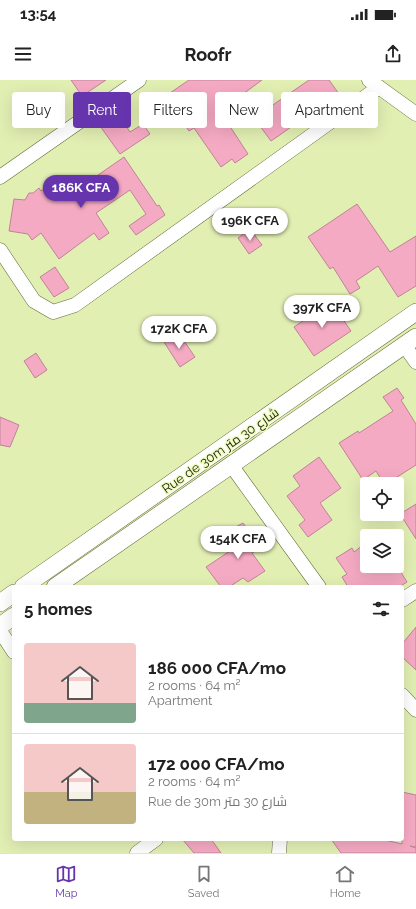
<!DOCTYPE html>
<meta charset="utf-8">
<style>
:root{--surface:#fff;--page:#f6f6f6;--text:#222;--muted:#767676;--line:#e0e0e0;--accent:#6635ad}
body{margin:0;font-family:Raleway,Cairo,sans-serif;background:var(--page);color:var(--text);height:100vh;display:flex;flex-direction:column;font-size:15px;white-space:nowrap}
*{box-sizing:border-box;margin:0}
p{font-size:13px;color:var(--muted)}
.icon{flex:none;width:22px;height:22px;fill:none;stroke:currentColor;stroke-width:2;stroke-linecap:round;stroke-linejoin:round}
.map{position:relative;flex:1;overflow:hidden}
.details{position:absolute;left:12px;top:505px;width:392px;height:256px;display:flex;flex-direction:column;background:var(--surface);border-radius:4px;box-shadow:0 4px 16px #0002}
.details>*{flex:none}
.guide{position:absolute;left:12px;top:12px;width:392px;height:36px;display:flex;gap:8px}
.buttons{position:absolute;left:360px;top:397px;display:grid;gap:8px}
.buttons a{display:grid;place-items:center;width:44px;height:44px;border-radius:4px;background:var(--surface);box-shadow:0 4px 16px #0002;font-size:20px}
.price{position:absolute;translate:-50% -34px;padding:0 9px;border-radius:14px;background:#fff;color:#222;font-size:13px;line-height:26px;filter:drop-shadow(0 1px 2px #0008)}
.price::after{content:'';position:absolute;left:50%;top:24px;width:12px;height:9px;margin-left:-6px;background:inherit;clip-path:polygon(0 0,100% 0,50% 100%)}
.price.current{background:var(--accent);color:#fff}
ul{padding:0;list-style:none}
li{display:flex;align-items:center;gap:12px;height:100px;padding:0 12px}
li+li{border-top:1px solid var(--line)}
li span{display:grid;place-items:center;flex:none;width:112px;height:80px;border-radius:4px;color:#555}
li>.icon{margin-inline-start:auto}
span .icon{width:48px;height:48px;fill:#fffc;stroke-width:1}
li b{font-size:17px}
h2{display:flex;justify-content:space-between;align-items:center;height:48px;padding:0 12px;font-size:17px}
.pill{padding:0 14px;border-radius:4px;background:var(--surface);box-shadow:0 4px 16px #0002;font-size:14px;line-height:36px}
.pill.current{background:var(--accent);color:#fff}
.status{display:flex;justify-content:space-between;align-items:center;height:28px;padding:0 20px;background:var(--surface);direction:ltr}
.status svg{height:11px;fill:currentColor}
header{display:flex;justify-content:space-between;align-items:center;height:52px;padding:0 12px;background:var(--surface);font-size:18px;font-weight:700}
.menu{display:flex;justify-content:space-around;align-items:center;height:56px;border-top:1px solid var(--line);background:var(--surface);font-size:11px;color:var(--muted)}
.menu a{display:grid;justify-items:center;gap:2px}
.menu .current{color:var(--accent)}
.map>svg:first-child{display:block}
.building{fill:#f5aac3;stroke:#bf8397}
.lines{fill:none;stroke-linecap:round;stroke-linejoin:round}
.minor-casing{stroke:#636d36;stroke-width:15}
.tertiary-casing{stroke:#636d36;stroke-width:18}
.minor{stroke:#fff;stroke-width:14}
.tertiary{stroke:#fff;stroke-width:17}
.labels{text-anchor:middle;stroke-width:3;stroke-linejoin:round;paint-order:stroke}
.street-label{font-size:13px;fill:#252912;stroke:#effcc0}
</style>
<div class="status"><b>13:54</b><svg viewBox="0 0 49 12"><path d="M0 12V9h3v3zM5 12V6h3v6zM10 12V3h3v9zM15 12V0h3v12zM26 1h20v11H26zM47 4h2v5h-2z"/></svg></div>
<header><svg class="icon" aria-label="menu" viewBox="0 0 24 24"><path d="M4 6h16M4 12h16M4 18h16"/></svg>Roofr<svg class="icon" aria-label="share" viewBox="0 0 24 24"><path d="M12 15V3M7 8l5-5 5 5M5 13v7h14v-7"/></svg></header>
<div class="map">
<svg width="416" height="773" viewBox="0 0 416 773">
<rect width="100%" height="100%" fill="#e2efb3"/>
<path class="building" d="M71,0H106L82,16Z
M189,0H262L220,31L248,74L235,83L232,79L221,87L194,48L189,51L179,37L182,35L167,15Z
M309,0H329L339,14L271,61L254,38Z
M118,34L130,52L143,44L150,54L120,74L100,46Z
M124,77L157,126L159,125L165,135L136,155L129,146L146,134L130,110L96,133L109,153L99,160L94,153L59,179L41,153L32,160L28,154L9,151L14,119L25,120L29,113H33L39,108L41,111L57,100L68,116Z
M357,124L390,172L416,156V206L398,217L378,186L356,201L360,208L350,214L333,187L330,189L308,157Z
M250,149L262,165L249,174L238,158Z
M55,187L69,208L54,217L40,197Z
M331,222L351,251L314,276L294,247Z
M178,252L195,277L180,287L164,262Z
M36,273L47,290L35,298L24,281Z
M397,308L404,318L401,320L416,344V385L386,404H384L376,391L363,400L339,363L358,351L359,353L393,331L383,317Z
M0,337L19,345L10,367L0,365Z
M319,377L341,408L320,423L332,440L308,457L299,445L305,440L287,416L300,406L293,396Z
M416,424V459L400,434Z
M243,443L261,468L252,473L265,491L248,502L243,498L229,507H221L206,487L239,465L230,450Z
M367,462V486H397L407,502L399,507H348L342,497L347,494L336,478L352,468L354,472Z
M416,547V590L402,577V564Z
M402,712L416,715V767L410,766L416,768V773H341L331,759H381L402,764Z
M182,759H211L221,773H194Z"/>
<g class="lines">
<g class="minor-casing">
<path id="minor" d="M369,0L416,34
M0,97L139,0
M0,170L34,221L53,232L75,225L379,7
M404,265L416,282
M231,385L319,507
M402,520L416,511
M0,551L14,572
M402,615L416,630
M137,773L156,759
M279,773L280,759"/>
</g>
<g class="tertiary-casing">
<path id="tertiary" d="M23,507L416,232
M55,507L416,257
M0,523L14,513
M0,546L14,536"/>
</g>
<use href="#minor" class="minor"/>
<use href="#tertiary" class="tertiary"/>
</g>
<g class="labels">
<g class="street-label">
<text transform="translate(220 370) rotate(-35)" y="5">Rue de 30m شارع 30 متر</text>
</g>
</g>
</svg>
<div class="buttons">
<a><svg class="icon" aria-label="locate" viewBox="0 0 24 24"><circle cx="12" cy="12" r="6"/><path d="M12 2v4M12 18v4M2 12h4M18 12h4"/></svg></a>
<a><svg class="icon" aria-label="layers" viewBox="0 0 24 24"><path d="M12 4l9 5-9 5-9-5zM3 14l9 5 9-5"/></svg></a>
</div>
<b class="price current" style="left:81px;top:129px">186K CFA</b>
<b class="price" style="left:250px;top:162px">196K CFA</b>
<b class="price" style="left:322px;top:249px">397K CFA</b>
<b class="price" style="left:179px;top:270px">172K CFA</b>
<b class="price" style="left:238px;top:480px">154K CFA</b>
<div class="guide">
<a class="pill">Buy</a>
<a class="pill current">Rent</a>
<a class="pill">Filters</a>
<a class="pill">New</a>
<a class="pill">Apartment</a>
</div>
<section class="details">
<h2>5 homes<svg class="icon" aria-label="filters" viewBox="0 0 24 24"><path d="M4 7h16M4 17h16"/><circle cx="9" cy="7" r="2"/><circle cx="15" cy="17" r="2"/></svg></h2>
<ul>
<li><span style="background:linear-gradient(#f6c9c9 75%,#7fa58c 0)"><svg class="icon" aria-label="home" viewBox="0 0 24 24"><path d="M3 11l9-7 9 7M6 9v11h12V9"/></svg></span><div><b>186 000 CFA/mo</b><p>2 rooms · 64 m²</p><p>Apartment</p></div></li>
<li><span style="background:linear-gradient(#f6c9c9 60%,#c2b280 0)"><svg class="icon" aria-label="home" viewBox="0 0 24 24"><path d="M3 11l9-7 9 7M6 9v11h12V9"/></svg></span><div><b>172 000 CFA/mo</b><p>2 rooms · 64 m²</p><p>Rue de 30m شارع 30 متر</p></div></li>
</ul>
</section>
</div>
<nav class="menu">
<a class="current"><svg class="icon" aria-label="map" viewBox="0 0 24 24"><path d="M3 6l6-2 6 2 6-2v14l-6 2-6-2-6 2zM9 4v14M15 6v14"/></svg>Map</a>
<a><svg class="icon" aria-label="saved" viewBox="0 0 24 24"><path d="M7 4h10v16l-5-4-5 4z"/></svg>Saved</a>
<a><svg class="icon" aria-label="home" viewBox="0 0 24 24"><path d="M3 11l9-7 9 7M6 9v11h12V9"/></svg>Home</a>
</nav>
